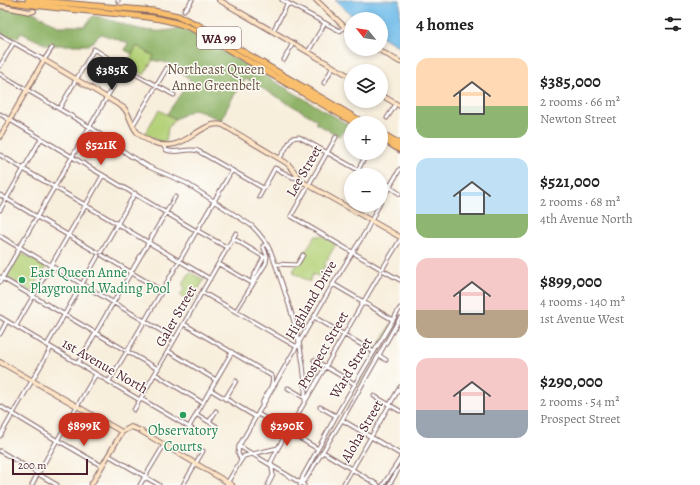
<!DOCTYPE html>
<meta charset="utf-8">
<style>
body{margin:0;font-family:Alegreya,serif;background:#f6f6f6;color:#222;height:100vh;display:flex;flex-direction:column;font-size:15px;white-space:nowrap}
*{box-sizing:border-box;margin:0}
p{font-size:13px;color:#767676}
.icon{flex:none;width:22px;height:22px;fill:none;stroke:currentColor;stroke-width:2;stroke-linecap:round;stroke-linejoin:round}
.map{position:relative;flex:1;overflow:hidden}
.panel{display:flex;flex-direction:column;background:#fff;width:300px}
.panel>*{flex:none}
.needle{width:26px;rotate:300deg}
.fabs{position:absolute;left:344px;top:12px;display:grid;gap:8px}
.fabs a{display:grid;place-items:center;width:44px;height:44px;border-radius:50%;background:#fff;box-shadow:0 2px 6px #0003;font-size:20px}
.scale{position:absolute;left:12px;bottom:10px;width:76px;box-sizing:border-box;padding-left:4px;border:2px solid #4a1f2b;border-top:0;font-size:11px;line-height:14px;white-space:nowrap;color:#4a1f2b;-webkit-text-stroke:3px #fdfcf7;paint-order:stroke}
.price{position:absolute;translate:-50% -34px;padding:0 9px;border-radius:14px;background:#c8321e;color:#fff;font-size:13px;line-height:26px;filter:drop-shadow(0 1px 2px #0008)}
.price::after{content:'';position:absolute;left:50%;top:24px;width:12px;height:9px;margin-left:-6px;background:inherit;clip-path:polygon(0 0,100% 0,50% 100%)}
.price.selected{background:#222;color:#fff}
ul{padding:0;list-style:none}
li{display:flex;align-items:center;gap:12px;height:100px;padding:0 16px}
li span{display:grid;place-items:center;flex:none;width:112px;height:80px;border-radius:12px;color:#555}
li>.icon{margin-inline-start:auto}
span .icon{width:48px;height:48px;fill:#fffc;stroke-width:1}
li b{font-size:17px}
h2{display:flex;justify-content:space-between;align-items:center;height:48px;padding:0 16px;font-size:17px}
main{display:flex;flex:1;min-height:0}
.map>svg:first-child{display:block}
</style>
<main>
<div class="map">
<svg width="400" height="485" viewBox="0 0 400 485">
<rect width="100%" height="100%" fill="#fdfcf7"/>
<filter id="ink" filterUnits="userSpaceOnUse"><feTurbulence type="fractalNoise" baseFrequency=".025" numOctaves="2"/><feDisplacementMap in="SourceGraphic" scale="8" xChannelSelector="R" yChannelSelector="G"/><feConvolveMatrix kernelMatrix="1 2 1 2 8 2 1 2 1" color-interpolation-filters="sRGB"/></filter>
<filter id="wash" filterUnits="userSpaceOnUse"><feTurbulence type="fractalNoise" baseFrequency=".012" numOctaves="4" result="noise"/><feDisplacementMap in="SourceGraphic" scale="16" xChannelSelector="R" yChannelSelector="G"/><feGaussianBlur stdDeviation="0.9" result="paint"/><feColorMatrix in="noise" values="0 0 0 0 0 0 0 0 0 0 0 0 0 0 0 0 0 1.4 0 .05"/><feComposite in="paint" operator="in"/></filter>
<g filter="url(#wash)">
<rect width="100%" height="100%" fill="#f8eedc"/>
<path fill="#b4d178" stroke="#7f7852" d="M137 46 155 56 144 75 126 65Z
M159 110 175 119 168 128 166 142H160L145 133Z
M315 236H323L336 244 329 256 328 257H329L324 265 326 266 324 269 322 268 318 276 313 274 309 282 294 273 295 272 293 271Z
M21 253 46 267 32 292 7 277Z
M190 272 204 280 189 305 185 302 186 300 180 296 185 287 182 285Z
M395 318 398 320 361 386 356 384Z"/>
<path fill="#8fb368" stroke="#6c694a" d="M0 2 26 8 58 26H85L93 16C114 19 134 31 155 31 164 32 174 29 183 28L349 125 344 131H343L339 136 315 123 317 120 246 79 233 97 221 120 194 109 175 119 167 114 190 80 169 63 152 60 154 56 137 46 132 54 125 50 128 43 101 34 89 45H47L21 33 18 38 13 37 12 39 0 34Z"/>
<path fill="#70bcea" stroke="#5d6e8a" d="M335 0H400V47L381 36V19H356Z"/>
</g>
<g filter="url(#ink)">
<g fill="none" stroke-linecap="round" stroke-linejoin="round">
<g stroke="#876769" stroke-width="5">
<path id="street" d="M282 0 338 30 340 31 344 27
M118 1V0
M184 10 188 6 192 0
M273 31 288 3
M0 35 44 60 52 48
M308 52 325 23
M284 60 293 43
M0 66 14 42
M0 74 90 127 129 155 149 167 186 183 252 226C260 234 266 241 271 252 288 300 307 351 305 402
M324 83 333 67
M59 109 94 49 124 68 174 95
M0 114 195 230
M387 118 396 104
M133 125 167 68
M336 137 291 216 381 269
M163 145 166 150C177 155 187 147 198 151L263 188
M0 155 22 168
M280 158 292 138 299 137 367 175
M24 168 41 139
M25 170 116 223
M358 170 367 153
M381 183 387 187
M387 187a2 2 0 1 1 4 0a2 2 0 1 1-4 0Z
M390 186 400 169
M391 188 400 194
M0 195 98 253
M259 197 275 168 292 177 299 178
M381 201 388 189
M0 210 23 170
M118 223 119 225H116V223H118L135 193
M119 225 210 279
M198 229 232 170
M198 231 228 248
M0 236 18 247
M233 239 236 240 264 257 253 278 252 283
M20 246 124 68
M21 248 175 339
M101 252 116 226
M102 255 162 291
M219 264 252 283
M275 264 297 265 303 255
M383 268 400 240
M384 271 400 280
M0 277 125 350
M0 282 19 249
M333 284 362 301
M202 292 297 347
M364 301H362V304H365L364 301 381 272
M365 303 393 320
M236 311 266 263 267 256 263 246 267 244
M0 317 138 399 143 400 199 433
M314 317 374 352
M184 324 272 376C275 385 265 395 262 404
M16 326 103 175
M0 334 7 321
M47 345 98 256
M128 350 196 232
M168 351 216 380
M128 352 158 369
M380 356 386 360
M314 360 355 384
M78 363 175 197
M155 374 203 403
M109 381 126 353
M288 388 305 398
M211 390 256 417
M374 396 400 411
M225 399 236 381
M0 406 56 440
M320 407 336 416
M134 410 236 233
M196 414 216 426
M258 414 318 449
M342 420 400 454
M209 422 216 411
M189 427 232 352
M0 436 51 348
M58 439 96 374
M59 441 102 466
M239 446 304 485
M0 451 37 473
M323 452 378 485
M108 455 144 476
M241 460 238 453 239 446 333 284 366 231 379 205
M39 472 56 442
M40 475 57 485
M146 475 164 445
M146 475 147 478 145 479 144 476Z
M147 478 159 485
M301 483 306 479 342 420 400 318
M32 485 37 475
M140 485 144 478
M183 485 203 451
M226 485 241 460 244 456 278 448 362 304
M268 485 273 475 271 462 278 448
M300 485 303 476 336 416 400 308
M343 485 400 387
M383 485 400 459
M389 485 400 467"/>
</g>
<g stroke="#876769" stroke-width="6">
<path id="secondary" d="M219 0 351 77
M316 0 351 33
M0 6 30 12 34 11
M377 49 400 62
M381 95 400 106
M0 137 44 60 124 108C130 115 131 125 137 132 141 136 147 140 152 142 185 156 199 119 223 125L285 162C293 167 296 176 303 182L400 237
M0 362 122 432
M91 485 122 432 131 427 139 430 232 485"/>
</g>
<g stroke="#876769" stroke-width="7">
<path id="highway" d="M0 0C33 6 66 9 100 12 133 16 165 16 195 30L355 123
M28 0 154 11 178 16 198 25 364 123
M381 133 400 144
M381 138 400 150"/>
</g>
<use href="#street" stroke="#fff" stroke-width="3"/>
<use href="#secondary" stroke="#fde5c5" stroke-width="4"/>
<use href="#highway" stroke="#f9bf6d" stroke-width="5"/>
</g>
</g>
<g fill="#2e9e5b" stroke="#fdfcf7" stroke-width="1.5">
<circle cx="22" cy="280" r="4"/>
<circle cx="183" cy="415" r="4"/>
</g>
<g text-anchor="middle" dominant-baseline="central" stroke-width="3" stroke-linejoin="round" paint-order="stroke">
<rect fill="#fdfcf7" stroke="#806168" stroke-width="1" x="197" y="27" width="44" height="22" rx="3"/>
<g font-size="13" font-weight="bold" fill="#4a1f2b">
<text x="219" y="38">WA 99</text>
</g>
<g font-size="14" fill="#6a5442" stroke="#fdfcf7">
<text x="216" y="69">Northeast Queen<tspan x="216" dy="16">Anne Greenbelt</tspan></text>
</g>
<g font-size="14" fill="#4a1f2b" stroke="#fdfcf7">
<text transform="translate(304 171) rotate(-60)">Lee Street</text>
<text transform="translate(311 300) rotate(-60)">Highland Drive</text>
<text transform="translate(176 316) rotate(-60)">Galer Street</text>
<text transform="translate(323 350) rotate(-60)">Prospect Street</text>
<text transform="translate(105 366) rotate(30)">1st Avenue North</text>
<text transform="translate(351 368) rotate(-59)">Ward Street</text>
<text transform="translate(362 431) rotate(-60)">Aloha Street</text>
</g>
<g font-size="14" fill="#27864d" stroke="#fdfcf7" text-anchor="start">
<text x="30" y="272">East Queen Anne<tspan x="30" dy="16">Playground Wading Pool</tspan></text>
<text x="183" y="430" text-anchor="middle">Observatory<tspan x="183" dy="16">Courts</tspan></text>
</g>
</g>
</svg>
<div class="fabs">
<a><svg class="needle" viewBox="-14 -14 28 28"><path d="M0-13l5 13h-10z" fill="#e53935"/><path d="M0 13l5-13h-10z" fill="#767676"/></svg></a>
<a><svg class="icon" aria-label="layers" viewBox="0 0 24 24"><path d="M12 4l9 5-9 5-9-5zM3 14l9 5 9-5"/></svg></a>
<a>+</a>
<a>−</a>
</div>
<div class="scale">200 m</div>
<b class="price selected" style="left:112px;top:91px">$385K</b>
<b class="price" style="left:101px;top:166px">$521K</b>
<b class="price" style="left:84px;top:447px">$899K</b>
<b class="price" style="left:287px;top:447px">$290K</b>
</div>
<section class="panel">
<h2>4 homes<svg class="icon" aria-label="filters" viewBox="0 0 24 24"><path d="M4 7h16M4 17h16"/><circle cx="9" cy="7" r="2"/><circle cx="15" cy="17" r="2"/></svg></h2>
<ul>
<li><span style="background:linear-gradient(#ffd9b3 60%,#8fb573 0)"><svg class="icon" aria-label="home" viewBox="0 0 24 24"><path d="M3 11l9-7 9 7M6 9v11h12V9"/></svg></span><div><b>$385,000</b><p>2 rooms · 66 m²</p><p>Newton Street</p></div></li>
<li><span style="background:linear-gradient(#bfe0f5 70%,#8fb573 0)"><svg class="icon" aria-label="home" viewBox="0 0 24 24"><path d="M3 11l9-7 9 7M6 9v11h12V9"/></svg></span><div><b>$521,000</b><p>2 rooms · 68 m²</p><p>4th Avenue North</p></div></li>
<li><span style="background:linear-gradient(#f6c9c9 65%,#b9a48a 0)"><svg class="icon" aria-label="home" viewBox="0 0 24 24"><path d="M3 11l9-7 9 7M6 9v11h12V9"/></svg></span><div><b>$899,000</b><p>4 rooms · 140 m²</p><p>1st Avenue West</p></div></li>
<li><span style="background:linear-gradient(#f6c9c9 65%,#9aa5b1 0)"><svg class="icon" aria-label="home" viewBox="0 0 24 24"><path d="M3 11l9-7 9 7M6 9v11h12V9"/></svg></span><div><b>$290,000</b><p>2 rooms · 54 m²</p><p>Prospect Street</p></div></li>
</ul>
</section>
</main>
